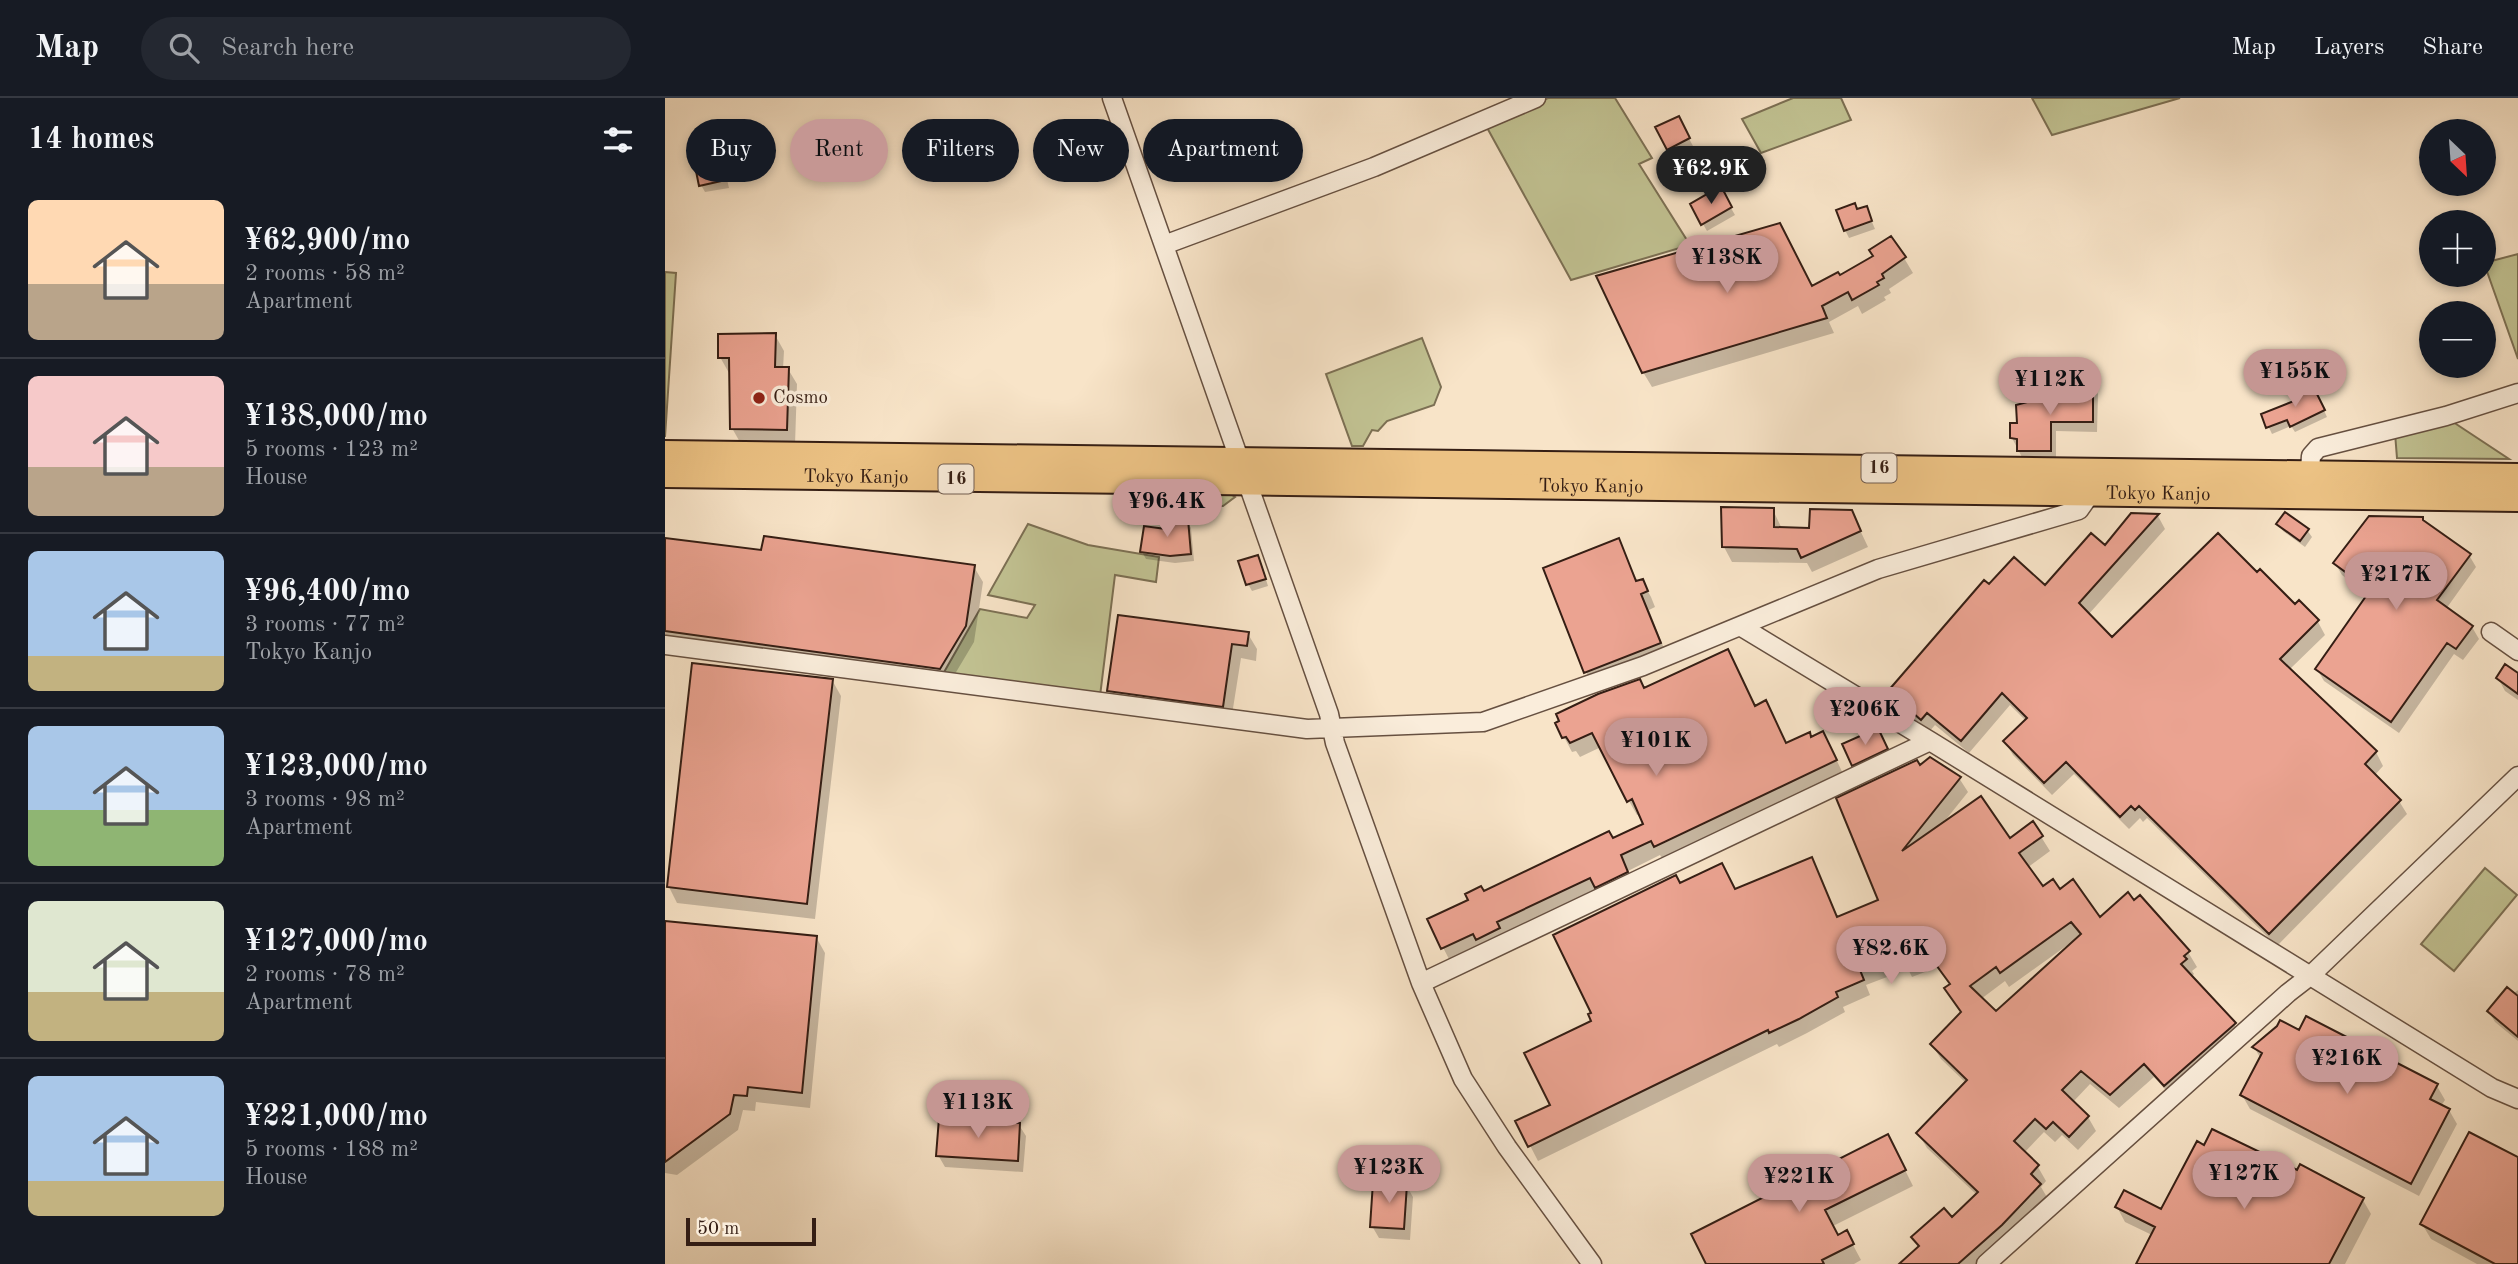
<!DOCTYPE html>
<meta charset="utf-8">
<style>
body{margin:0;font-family:"Old Standard TT",serif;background:#242831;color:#f1f3f6;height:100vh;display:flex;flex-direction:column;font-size:26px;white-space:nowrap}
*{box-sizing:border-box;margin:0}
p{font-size:23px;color:#9ea1a6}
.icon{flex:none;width:38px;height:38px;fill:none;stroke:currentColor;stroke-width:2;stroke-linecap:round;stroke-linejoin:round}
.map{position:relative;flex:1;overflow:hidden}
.side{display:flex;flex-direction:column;background:#171b24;width:665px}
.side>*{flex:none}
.top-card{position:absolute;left:21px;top:21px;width:665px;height:63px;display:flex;gap:14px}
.needle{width:46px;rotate:155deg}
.tools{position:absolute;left:1754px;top:21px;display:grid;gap:14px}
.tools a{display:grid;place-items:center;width:77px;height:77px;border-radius:50%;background:#171b24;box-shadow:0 4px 10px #0003;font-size:35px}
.scale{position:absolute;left:21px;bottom:18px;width:130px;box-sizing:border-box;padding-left:7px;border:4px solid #351e14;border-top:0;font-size:19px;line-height:24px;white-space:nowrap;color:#351e14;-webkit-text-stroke:5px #faeddb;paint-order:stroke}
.price{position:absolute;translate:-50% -60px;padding:0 16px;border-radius:24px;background:#c59692;color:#111;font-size:23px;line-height:46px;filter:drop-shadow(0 2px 4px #0008)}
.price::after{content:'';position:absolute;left:50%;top:42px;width:21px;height:16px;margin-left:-10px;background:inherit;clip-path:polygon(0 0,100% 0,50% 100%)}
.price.selected{background:#222;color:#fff}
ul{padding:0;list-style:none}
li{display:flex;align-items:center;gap:21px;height:175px;padding:0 28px}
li+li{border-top:2px solid #363941}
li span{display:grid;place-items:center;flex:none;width:196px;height:140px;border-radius:10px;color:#555}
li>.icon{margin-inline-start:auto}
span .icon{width:84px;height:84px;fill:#fffc;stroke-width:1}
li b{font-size:30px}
h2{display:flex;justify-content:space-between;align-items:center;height:84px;padding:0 28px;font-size:30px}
.chip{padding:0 24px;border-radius:32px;background:#171b24;box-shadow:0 4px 10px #0003;font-size:24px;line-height:63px}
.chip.selected{background:#c59692;color:#111}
header{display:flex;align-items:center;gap:42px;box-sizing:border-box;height:98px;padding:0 35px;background:#171b24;border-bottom:2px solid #363941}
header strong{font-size:33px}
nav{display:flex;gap:38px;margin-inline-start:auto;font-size:24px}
.search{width:490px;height:63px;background:#242831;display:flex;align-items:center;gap:18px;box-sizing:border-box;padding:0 24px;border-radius:38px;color:#9ea1a6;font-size:26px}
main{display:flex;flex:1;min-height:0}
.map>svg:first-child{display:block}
</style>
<header>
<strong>Map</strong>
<div class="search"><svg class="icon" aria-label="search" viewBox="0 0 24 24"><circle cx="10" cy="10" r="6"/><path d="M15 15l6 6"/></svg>Search here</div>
<nav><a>Map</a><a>Layers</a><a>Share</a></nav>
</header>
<main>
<section class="side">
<h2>14 homes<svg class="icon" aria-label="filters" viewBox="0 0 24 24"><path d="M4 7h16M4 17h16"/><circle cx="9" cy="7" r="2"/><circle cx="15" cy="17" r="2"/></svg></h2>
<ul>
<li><span style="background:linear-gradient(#ffd9b3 60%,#b9a48a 0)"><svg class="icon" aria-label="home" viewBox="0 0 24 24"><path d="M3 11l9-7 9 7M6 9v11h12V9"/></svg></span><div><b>¥62,900/mo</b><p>2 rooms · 58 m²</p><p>Apartment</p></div></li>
<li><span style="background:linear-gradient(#f6c9c9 65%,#b9a48a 0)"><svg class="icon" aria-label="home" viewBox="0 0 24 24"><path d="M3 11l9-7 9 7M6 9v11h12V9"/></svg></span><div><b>¥138,000/mo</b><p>5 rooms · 123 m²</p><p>House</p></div></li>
<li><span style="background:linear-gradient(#a9c7e8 75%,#c2b280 0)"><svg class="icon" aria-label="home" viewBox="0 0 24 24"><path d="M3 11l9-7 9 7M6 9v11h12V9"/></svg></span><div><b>¥96,400/mo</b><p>3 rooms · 77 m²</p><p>Tokyo Kanjo</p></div></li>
<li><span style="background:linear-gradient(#a9c7e8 60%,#8fb573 0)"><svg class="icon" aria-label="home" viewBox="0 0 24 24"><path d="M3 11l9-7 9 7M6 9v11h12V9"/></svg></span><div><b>¥123,000/mo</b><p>3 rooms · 98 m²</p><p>Apartment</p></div></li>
<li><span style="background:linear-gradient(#dfe7d0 65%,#c2b280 0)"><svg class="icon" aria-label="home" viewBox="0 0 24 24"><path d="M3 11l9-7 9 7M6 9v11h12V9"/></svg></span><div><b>¥127,000/mo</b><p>2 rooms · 78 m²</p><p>Apartment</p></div></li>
<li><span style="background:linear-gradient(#a9c7e8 75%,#c2b280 0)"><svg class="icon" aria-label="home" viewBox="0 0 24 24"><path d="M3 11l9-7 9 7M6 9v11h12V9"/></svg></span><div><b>¥221,000/mo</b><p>5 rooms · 188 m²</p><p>House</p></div></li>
</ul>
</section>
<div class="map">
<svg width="1853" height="1166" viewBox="0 0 1853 1166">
<rect width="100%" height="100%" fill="#f8e4c8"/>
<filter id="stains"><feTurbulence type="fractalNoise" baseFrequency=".00286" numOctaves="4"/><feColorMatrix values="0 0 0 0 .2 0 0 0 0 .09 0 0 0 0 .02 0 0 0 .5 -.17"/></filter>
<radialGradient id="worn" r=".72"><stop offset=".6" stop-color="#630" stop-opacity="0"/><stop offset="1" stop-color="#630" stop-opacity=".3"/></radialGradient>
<path fill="#c2c393" stroke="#7c7054" stroke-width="2" d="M883 0H950L987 60 974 66 1025 147 906 182 820 26Z
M1128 0H1176L1186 22 1096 55 1077 21Z
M1367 0H1515L1387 37Z
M1853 156V261L1819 165Z
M0 174 11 175 0 339Z
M757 240 776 289 769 307 722 323 713 333 707 332 698 348H687L661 276Z
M1782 320 1844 361 1732 360 1730 335Z
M526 394 564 395 570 399 558 408 526 407Z
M363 426 423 447 494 459 491 484 450 477 435 598 278 576 315 511 362 520 370 507 323 497Z
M1820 770 1852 797 1789 873 1756 846Z"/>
<path fill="#0003" fill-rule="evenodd" d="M1013 20 1028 48 1007 59 992 30Z
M54 57 58 64 64 90 40 94 36 87Z
M1080 62 1091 85 1074 93 1070 85Z
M1055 91 1070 117 1042 133 1027 107Z
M1201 110 1210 131 1184 140 1180 132 1193 113Z
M1210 159 1239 160 1248 175 1224 191 1226 195 1219 199 1221 202 1197 216 1193 208 1164 224 1169 235 987 289 978 274 1147 190 1174 179Z
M110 237 119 253 118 271H123L132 286 130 347 76 346 67 330 66 275H64L55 259Z
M1428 287 1433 296 1432 334 1391 333V363H1359L1347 340 1354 327Z
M1651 296 1662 319 1630 334 1626 328 1607 336 1598 317Z
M1108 412 1117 431 1146 432 1186 413 1203 449 1147 474 1142 465 1067 464 1059 449Z
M1467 417 1493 418 1500 431 1423 517 1447 541 1592 477 1630 509 1634 505 1653 524 1660 537 1624 572 1711 654 1718 668 1709 678 1734 703 1742 716 1612 848 1482 720 1478 724 1475 720 1464 731 1409 676 1387 697 1348 657 1340 644 1361 623 1345 607 1304 655 1270 627 1264 634 1233 607 1225 594 1324 488 1380 489 1440 449Z
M522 423 526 430 529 463 510 465 481 461 477 454 503 433Z
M1613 426 1642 432 1647 439 1640 449 1618 433Z
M0 441 97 454 309 469 318 484 309 544 284 586 0 546Z
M953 442 973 484 977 483 986 499 990 509 984 512 1003 561 930 589 921 574Z
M1804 457 1811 469 1781 511 1807 529 1814 541 1798 562 1789 556 1734 635 1659 583 1652 571 1709 490 1707 489 1701 495 1677 477 1670 465Z
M596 466 603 488 587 493 583 486Z
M583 536 592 551 591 563 576 560 566 623 453 608 444 593Z
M1071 568 1091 609 1122 647 1146 641 1166 650 1179 678 999 763 995 757 963 773 970 789 786 865 764 822 818 795 980 727 975 716 972 717 964 703 936 649 915 659 911 653 907 654 899 639 979 592Z
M1853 577V602L1840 593 1833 580Z
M167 582 176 598 150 821 12 805 4 789Z
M1216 639 1225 658 1192 674 1188 667Z
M1255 669 1294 680 1303 694 1279 724 1345 742 1368 726 1385 753 1362 770 1378 791 1395 793 1434 822 1523 854 1532 869 1527 873 1529 876 1526 879 1569 926 1578 940 1509 1001 1489 979 1454 1010 1425 986 1408 1004 1423 1019 1431 1033 1413 1052 1397 1037 1390 1044 1379 1034 1359 1055 1373 1069 1381 1083 1376 1089 1383 1101 1317 1166H1237L1254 1150 1248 1140 1286 1121 1312 1097 1262 1050 1253 1035 1301 985 1276 961 1267 947 1297 916 1281 891 1286 888 1273 869 1247 879 1243 871 1201 887 1205 897 1178 909 1180 914 1142 935 1114 949 1112 946 873 1063 853 1024 887 1008 928 924 1015 787 1070 793 1147 761 1173 820 1215 803ZM1404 846 1405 848 1331 915 1316 901 1340 883 1344 889Z
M0 824 151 839 160 855 145 1010 91 1004 90 1013 78 1012 73 1032 12 1077 0 1075Z
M1853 892V943L1830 924 1824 914Z
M1634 934 1772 988 1780 1002 1776 1008 1784 1012 1792 1026 1754 1098 1585 1011 1577 997 1596 961 1589 949Z
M354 1027 361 1038 358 1074 280 1069 273 1057Z
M1231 1054 1248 1088 1168 1128 1173 1139 1181 1134 1196 1162 1189 1166H1043Z
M1853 1061V1166H1812L1766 1141 1757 1126Z
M1632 1074 1698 1102 1706 1116 1680 1166H1472L1487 1137 1460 1124 1452 1109 1497 1114Z
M741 1087 748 1099 745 1142 714 1140 707 1128Z"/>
<path fill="#eba391" stroke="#351e14" stroke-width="2" fill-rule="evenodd" d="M1014 18 1025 40 1002 52 990 29Z
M1077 52 1088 77 1069 86 1057 61Z
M55 55 61 82 34 88 29 63Z
M1056 88 1067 109 1036 127 1025 106Z
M1190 105 1192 111 1202 108 1207 123 1179 133 1171 112Z
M1115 125 1147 188 1173 174 1175 177 1208 158 1204 152 1226 138 1241 159 1217 176 1219 180 1212 184 1214 187 1187 202 1183 194 1157 208 1162 220 977 275 931 178Z
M111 235 110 269H124L122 332 65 331 64 260H53V236Z
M1428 285V324H1386V353H1352V341L1345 340V325H1352L1351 307 1392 296V293H1409V289Z
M1648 288 1660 312 1625 329 1622 322 1601 330 1596 316 1629 303 1627 298Z
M1056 409 1109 410V429L1144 430 1145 411 1187 412 1196 433 1136 460 1132 451 1057 449Z
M1620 414 1644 431 1635 443 1611 426Z
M1466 415 1494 416 1414 505 1447 539 1553 435 1592 474 1595 471 1630 506 1634 502 1654 522 1615 561 1712 653 1700 666 1736 702 1604 836 1474 708 1470 712 1466 708 1455 719 1401 664 1379 685 1338 643 1362 620 1337 595 1296 643 1262 615 1256 622 1223 593 1319 482 1324 486 1349 459 1380 487 1426 435 1440 447Z
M1704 418 1758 419V422L1806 456 1772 502 1808 528 1791 551 1782 545 1726 624 1650 571 1720 471 1713 465 1694 484 1668 465Z
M523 421 526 456 505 458 475 454 479 428 501 431 500 423Z
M99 438 310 467 301 528 275 571 0 533V440L96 452Z
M954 440 971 483 978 481 983 493 976 496 996 545 919 575 878 470Z
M593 457 601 481 581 487 573 463Z
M453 517 584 534 582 548 567 546 558 609 442 593Z
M1063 551 1090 608 1101 602 1121 645 1145 634 1146 639 1158 633 1172 662 989 749 986 743 956 757 963 774 930 790 925 780 832 824 835 830 811 842 808 836 776 851 762 821 803 802 800 796 816 788 819 793 944 733 948 740 978 726 967 701 962 704 927 635 905 645 901 639 897 640 890 625 894 623 891 616 933 596 975 581 979 590Z
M27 565 168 581 142 806 2 789Z
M1840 566 1853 575V596L1831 580Z
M1213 630 1223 651 1187 668 1177 646Z
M1265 659 1296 679 1237 753 1316 698 1345 740 1368 723 1378 738 1354 755 1378 788 1388 781 1395 791 1408 781 1435 819 1463 794 1469 802 1475 797 1525 853 1519 858 1522 861 1516 866 1571 925 1499 988 1479 966 1445 997 1416 973 1397 992 1424 1018 1404 1039 1388 1024 1381 1031 1370 1021 1349 1043 1374 1067 1366 1076 1376 1086 1337 1127 1293 1166H1234L1254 1148 1246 1139 1279 1110 1287 1119 1313 1094 1251 1035 1302 982 1265 946 1296 914 1279 890 1285 886 1263 856 1238 866 1234 857 1195 872 1199 882 1171 894 1173 899 1134 921 1104 935 1103 932 863 1049 850 1023 885 1007 859 955 926 923 923 916 926 915 888 837 1011 777 1015 785 1057 765 1070 791 1147 759 1172 819 1213 802 1171 700 1252 662 1255 667ZM1406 824 1416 836 1331 913 1305 888 1331 869 1335 875Z
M0 823 152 838 137 995 83 989 82 998 69 997 65 1016 0 1064Z
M1842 889 1853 898V939L1822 913Z
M1641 918 1773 986 1765 1001 1785 1011 1746 1086 1575 997 1597 955 1587 949 1612 928 1615 922 1634 932Z
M274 1020 355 1025 353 1063 271 1058Z
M1547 1031 1632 1072 1635 1066 1699 1100 1664 1166H1471L1490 1129 1450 1109 1459 1092 1496 1111 1532 1043 1539 1047Z
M1804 1034 1853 1059V1166H1830L1755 1126Z
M1223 1036 1241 1072 1160 1112 1173 1137 1182 1132 1189 1146 1157 1162 1159 1166H1041L1026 1136Z
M708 1084 742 1086 739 1131 705 1129Z"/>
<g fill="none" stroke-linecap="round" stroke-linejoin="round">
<g stroke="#665041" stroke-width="21">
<path id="minor" d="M447 0 664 616 670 645 756 885 798 981 842 1049 927 1166
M499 147 709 69 871 0
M1644 385 1646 358 1653 350 1781 318 1853 295
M1075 528 1265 643 1827 990 1853 1001
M1826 534 1853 553
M0 547 642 631 818 624 978 568 1213 471 1414 412 1426 395
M756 885 1265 643
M1321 1166 1623 895 1645 878 1853 678"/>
</g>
<g stroke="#351e14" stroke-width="28">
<g id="highway">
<path d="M0 355 1853 378"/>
<path id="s1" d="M0 377 1853 401"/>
</g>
</g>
<use href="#minor" stroke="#faeddb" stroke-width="18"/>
<use href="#highway" stroke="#ecc284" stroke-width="24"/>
</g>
<circle fill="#8f2418" stroke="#faeddb" stroke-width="2.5" cx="94" cy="300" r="7"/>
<g text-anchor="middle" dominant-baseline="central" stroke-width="7" stroke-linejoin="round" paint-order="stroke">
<g fill="#faeddb" stroke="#705c50" stroke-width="2">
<rect x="1196.5" y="355.5" width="35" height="29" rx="5"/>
<rect x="273.5" y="366.5" width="35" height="29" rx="5"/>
</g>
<g font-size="18" font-weight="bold" fill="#351e14">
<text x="1214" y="370">16</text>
<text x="291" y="381">16</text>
</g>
<g font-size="19" fill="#351e14" stroke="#faeddb" text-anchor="start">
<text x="108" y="300">Cosmo</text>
</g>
<g font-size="19" fill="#351e14" stroke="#faeddb">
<text stroke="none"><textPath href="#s1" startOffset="191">Tokyo Kanjo</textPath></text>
<text stroke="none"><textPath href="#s1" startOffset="926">Tokyo Kanjo</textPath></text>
<text stroke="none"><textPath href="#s1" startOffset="1493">Tokyo Kanjo</textPath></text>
</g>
</g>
<rect width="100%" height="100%" filter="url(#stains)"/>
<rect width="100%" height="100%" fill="url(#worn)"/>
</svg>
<div class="tools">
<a><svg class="needle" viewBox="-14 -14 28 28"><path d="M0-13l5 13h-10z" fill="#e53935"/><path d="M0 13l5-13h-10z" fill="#9ea1a6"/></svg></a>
<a>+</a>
<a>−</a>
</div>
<div class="scale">50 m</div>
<b class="price selected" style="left:1046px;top:108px">¥62.9K</b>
<b class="price" style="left:1062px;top:197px">¥138K</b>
<b class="price" style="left:1630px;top:311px">¥155K</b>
<b class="price" style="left:1385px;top:319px">¥112K</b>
<b class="price" style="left:502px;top:441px">¥96.4K</b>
<b class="price" style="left:1731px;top:514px">¥217K</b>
<b class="price" style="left:1200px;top:649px">¥206K</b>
<b class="price" style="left:991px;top:680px">¥101K</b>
<b class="price" style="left:1226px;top:888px">¥82.6K</b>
<b class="price" style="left:1682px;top:998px">¥216K</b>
<b class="price" style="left:313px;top:1042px">¥113K</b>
<b class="price" style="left:724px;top:1107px">¥123K</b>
<b class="price" style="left:1579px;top:1113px">¥127K</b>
<b class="price" style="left:1134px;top:1116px">¥221K</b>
<div class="top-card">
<a class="chip">Buy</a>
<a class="chip selected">Rent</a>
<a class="chip">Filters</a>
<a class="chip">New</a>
<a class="chip">Apartment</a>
</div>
</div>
</main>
